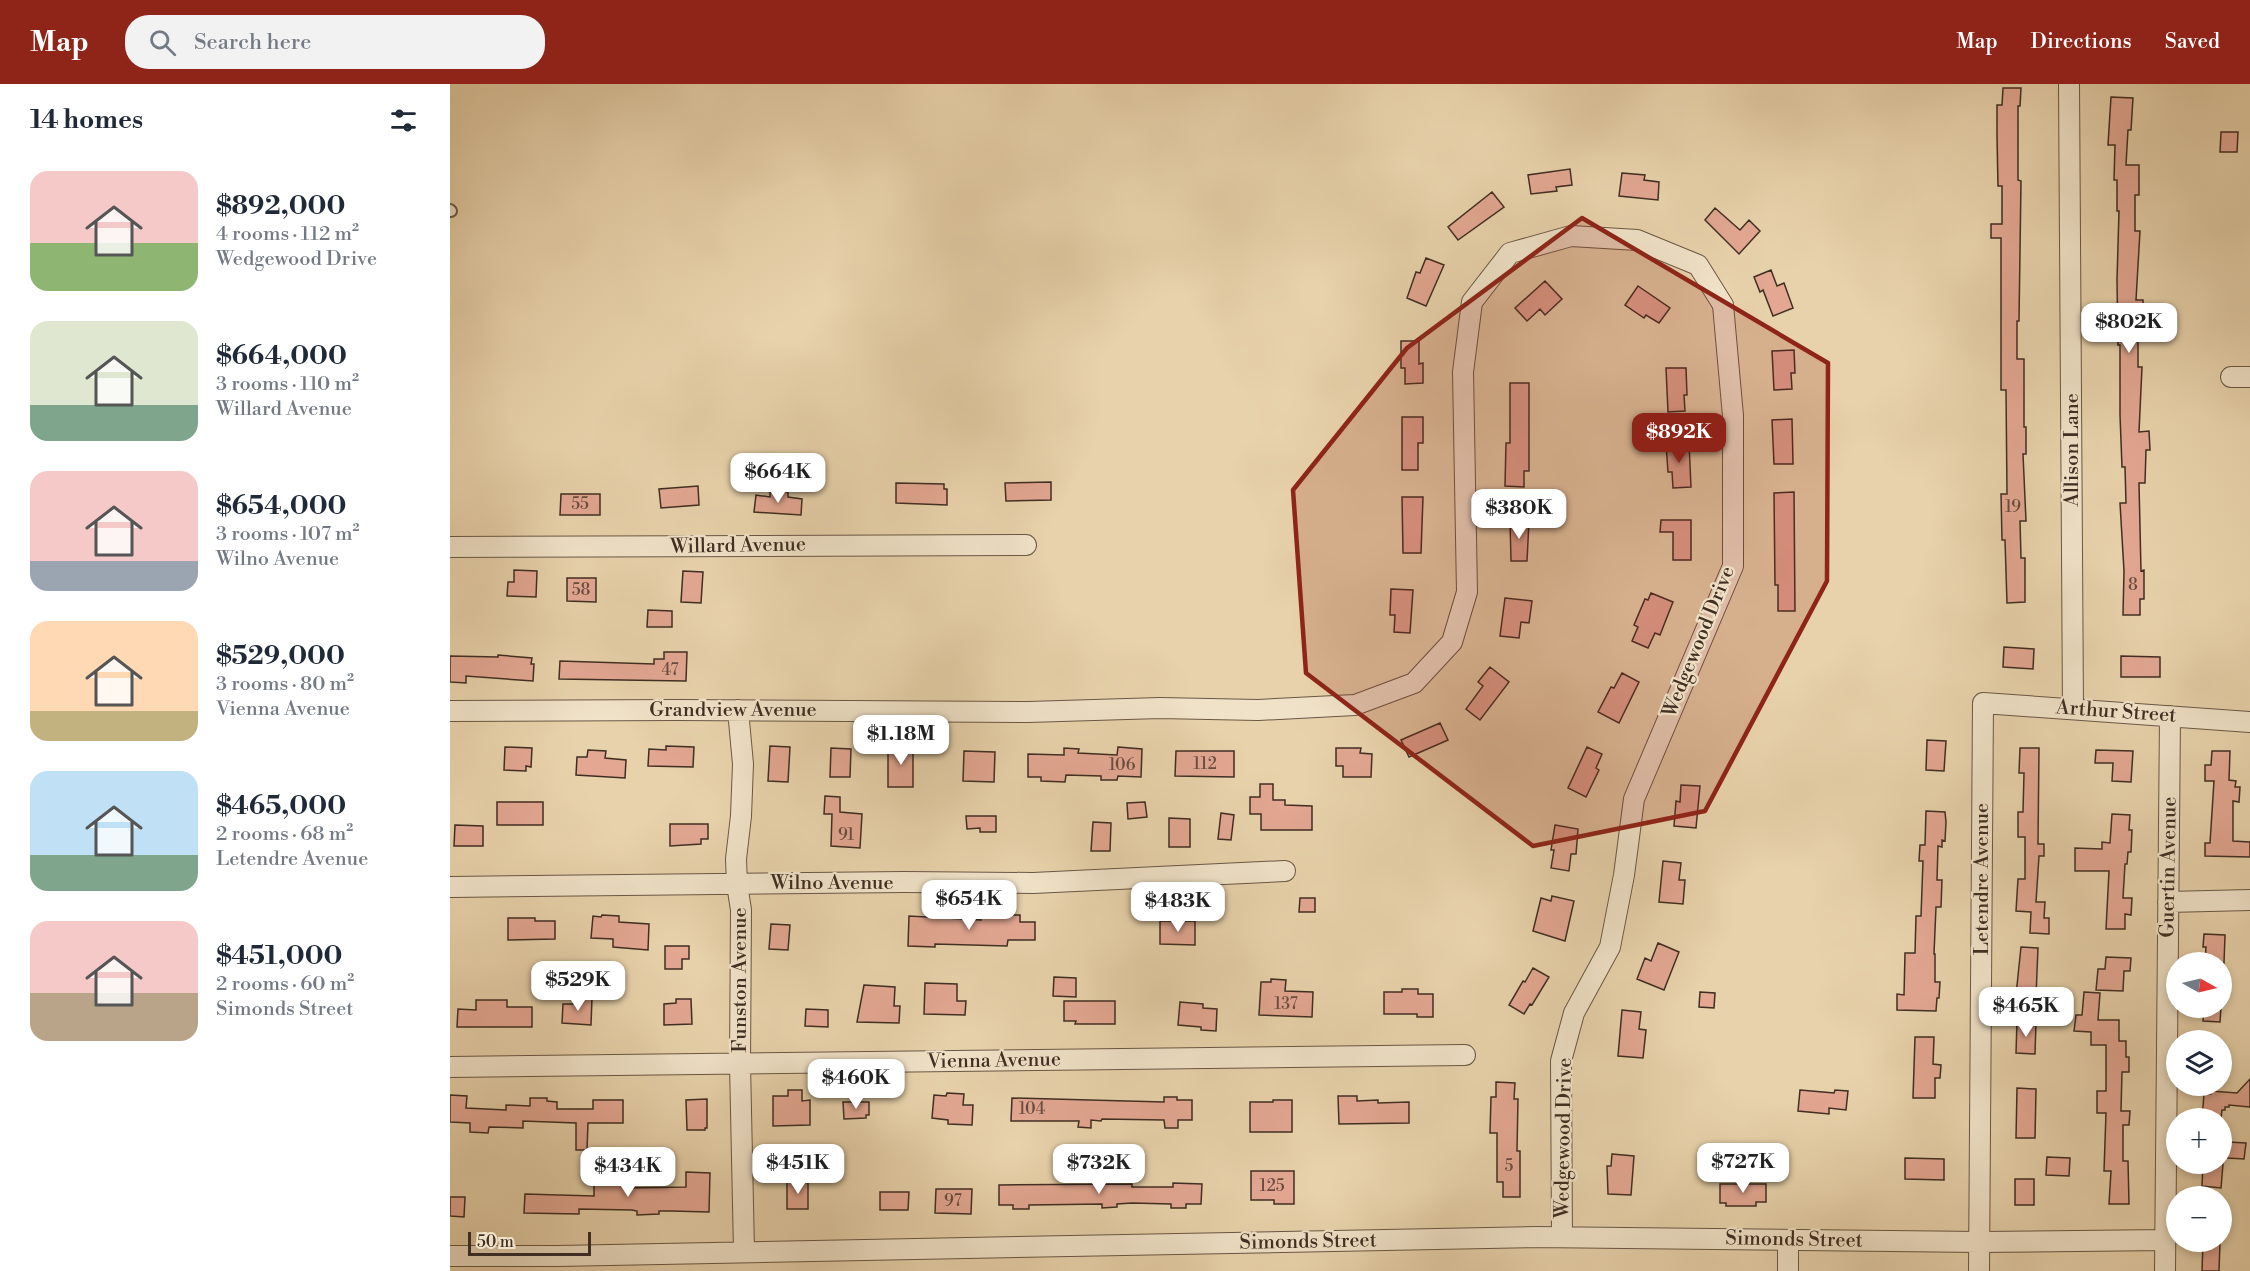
<!DOCTYPE html>
<meta charset="utf-8">
<style>
body{margin:0;font-family:"Libre Bodoni",serif;background:#f2f2f3;color:#1f2937;height:100vh;display:flex;flex-direction:column;font-size:22px;white-space:nowrap}
*{box-sizing:border-box;margin:0}
p{font-size:20px;color:#747a83}
.icon{flex:none;width:33px;height:33px;fill:none;stroke:currentColor;stroke-width:2;stroke-linecap:round;stroke-linejoin:round}
.map{position:relative;flex:1;overflow:hidden}
.sheet{display:flex;flex-direction:column;background:#fff;width:450px}
.sheet>*{flex:none}
.needle{width:39px;rotate:98deg}
.tools{position:absolute;left:1716px;top:868px;display:grid;gap:12px}
.tools a{display:grid;place-items:center;width:66px;height:66px;border-radius:50%;background:#fff;box-shadow:0 3px 9px #0003;font-size:30px}
.scale{position:absolute;left:18px;bottom:15px;width:123px;box-sizing:border-box;padding-left:6px;border:3px solid #402e23;border-top:0;font-size:16px;line-height:21px;white-space:nowrap;color:#402e23;-webkit-text-stroke:4px #f0e2c8;paint-order:stroke}
.price{position:absolute;translate:-50% -51px;padding:0 14px;border-radius:12px;background:#fff;color:#222;font-size:20px;line-height:39px;filter:drop-shadow(0 2px 3px #0008)}
.price::after{content:'';position:absolute;left:50%;top:36px;width:18px;height:14px;margin-left:-9px;background:inherit;clip-path:polygon(0 0,100% 0,50% 100%)}
.price.on{background:#8f2418;color:#fff}
ul{padding:0;list-style:none}
li{display:flex;align-items:center;gap:18px;height:150px;padding:0 30px}
li span{display:grid;place-items:center;flex:none;width:168px;height:120px;border-radius:18px;color:#555}
li>.icon{margin-inline-start:auto}
span .icon{width:72px;height:72px;fill:#fffc;stroke-width:1}
li b{font-size:26px}
h2{display:flex;justify-content:space-between;align-items:center;height:72px;padding:0 30px;font-size:26px}
header{display:flex;align-items:center;gap:36px;box-sizing:border-box;height:84px;padding:0 30px;background:#8f2418;color:#fff}
header strong{font-size:28px}
nav{display:flex;gap:33px;margin-inline-start:auto;font-size:21px}
.search{width:420px;height:54px;background:#f2f2f3;display:flex;align-items:center;gap:15px;box-sizing:border-box;padding:0 21px;border-radius:24px;color:#747a83;font-size:22px}
main{display:flex;flex:1;min-height:0}
.map>svg:first-child{display:block}
</style>
<header>
<strong>Map</strong>
<div class="search"><svg class="icon" aria-label="search" viewBox="0 0 24 24"><circle cx="10" cy="10" r="6"/><path d="M15 15l6 6"/></svg>Search here</div>
<nav><a>Map</a><a>Directions</a><a>Saved</a></nav>
</header>
<main>
<section class="sheet">
<h2>14 homes<svg class="icon" aria-label="filters" viewBox="0 0 24 24"><path d="M4 7h16M4 17h16"/><circle cx="9" cy="7" r="2"/><circle cx="15" cy="17" r="2"/></svg></h2>
<ul>
<li><span style="background:linear-gradient(#f6c9c9 60%,#8fb573 0)"><svg class="icon" aria-label="home" viewBox="0 0 24 24"><path d="M3 11l9-7 9 7M6 9v11h12V9"/></svg></span><div><b>$892,000</b><p>4 rooms · 112 m²</p><p>Wedgewood Drive</p></div></li>
<li><span style="background:linear-gradient(#dfe7d0 70%,#7fa58c 0)"><svg class="icon" aria-label="home" viewBox="0 0 24 24"><path d="M3 11l9-7 9 7M6 9v11h12V9"/></svg></span><div><b>$664,000</b><p>3 rooms · 110 m²</p><p>Willard Avenue</p></div></li>
<li><span style="background:linear-gradient(#f6c9c9 75%,#9aa5b1 0)"><svg class="icon" aria-label="home" viewBox="0 0 24 24"><path d="M3 11l9-7 9 7M6 9v11h12V9"/></svg></span><div><b>$654,000</b><p>3 rooms · 107 m²</p><p>Wilno Avenue</p></div></li>
<li><span style="background:linear-gradient(#ffd9b3 75%,#c2b280 0)"><svg class="icon" aria-label="home" viewBox="0 0 24 24"><path d="M3 11l9-7 9 7M6 9v11h12V9"/></svg></span><div><b>$529,000</b><p>3 rooms · 80 m²</p><p>Vienna Avenue</p></div></li>
<li><span style="background:linear-gradient(#bfe0f5 70%,#7fa58c 0)"><svg class="icon" aria-label="home" viewBox="0 0 24 24"><path d="M3 11l9-7 9 7M6 9v11h12V9"/></svg></span><div><b>$465,000</b><p>2 rooms · 68 m²</p><p>Letendre Avenue</p></div></li>
<li><span style="background:linear-gradient(#f6c9c9 60%,#b9a48a 0)"><svg class="icon" aria-label="home" viewBox="0 0 24 24"><path d="M3 11l9-7 9 7M6 9v11h12V9"/></svg></span><div><b>$451,000</b><p>2 rooms · 60 m²</p><p>Simonds Street</p></div></li>
</ul>
</section>
<div class="map">
<svg width="1800" height="1187" viewBox="0 0 1800 1187">
<rect width="100%" height="100%" fill="#e8d2ab"/>
<filter id="stains"><feTurbulence type="fractalNoise" baseFrequency=".00333" numOctaves="4"/><feColorMatrix values="0 0 0 0 .2 0 0 0 0 .09 0 0 0 0 .02 0 0 0 .5 -.17"/></filter>
<radialGradient id="worn" r=".72"><stop offset=".6" stop-color="#630" stop-opacity="0"/><stop offset="1" stop-color="#630" stop-opacity=".3"/></radialGradient>
<path fill="#e3a792" stroke="#402e23" stroke-width="1.5" d="M1553 4H1571L1570 22H1568V96L1571 97 1569 237H1567V275H1574V343H1576V370H1573L1576 437H1570L1571 474H1575V518L1557 519 1555 456H1552L1551 410H1557L1556 306H1551V154H1541V140H1552V102H1548L1547 52V21H1552Z
M1661 13 1683 14 1681 46H1678L1676 81H1689V111H1685V147H1690L1686 216H1693V243H1688V283H1692L1689 348 1699 347 1700 366H1696L1695 399H1689L1691 487 1694 486V515H1690V531H1673L1674 487 1670 419H1676L1675 383H1672L1670 331V261H1668L1667 196 1669 127H1667V96H1664L1665 61H1658Z
M1771 48H1788L1787 68H1770Z
M1120 85 1122 101 1106 103 1107 107 1081 110 1078 91Z
M1172 89 1195 91 1194 96 1209 98 1208 116 1169 112Z
M1042 108 1054 123 1008 156 998 143Z
M1265 124 1290 146 1299 136 1310 147 1289 170 1255 136Z
M976 174 994 181 976 222 957 214 966 188 970 189Z
M1321 186 1327 202 1334 199 1343 224 1323 232 1313 206 1310 208 1304 193Z
M1095 197 1112 215 1095 231 1090 225 1077 237 1065 224Z
M1188 202 1220 224 1209 239 1196 231 1194 234 1175 221Z
M951 257H969V280L973 279V299L955 300V284H951Z
M1344 266 1345 289H1341L1342 305 1324 306 1322 267Z
M1216 284H1236L1237 311H1234L1235 327 1218 328Z
M1060 299H1079V387H1074V403L1055 402 1056 359H1060Z
M952 333H973V359H968V386H952Z
M1342 335 1343 380H1324L1322 336Z
M1239 359 1241 403 1223 404 1222 388H1218L1216 360Z
M601 398V416L556 417 555 399Z
M446 399 494 400V405H497V421L446 419Z
M248 402 249 421 211 424 209 405Z
M320 406 338 408V413L352 415 351 431 304 428 306 411 320 413Z
M1344 408 1345 527H1328V501H1325L1324 409Z
M111 410H150V431H110Z
M952 413H973L971 469H953Z
M1060 436 1079 437 1077 477H1061Z
M1211 436H1241V476H1223V448H1210Z
M64 486 87 487 86 513 57 512 58 498H64Z
M233 487 253 488 251 519 231 518Z
M117 494H146V518L117 517Z
M941 505 963 506 960 549 944 548 945 531H940Z
M1201 509 1223 518 1210 551 1205 549 1198 564 1182 557 1188 543 1184 541 1195 515 1198 516Z
M1055 514 1082 517 1079 539 1071 538 1069 554 1050 552Z
M198 526 222 527V543H197Z
M1554 563 1584 565 1583 585 1553 583Z
M214 568H237L236 597 109 595 110 577 204 580V575H214Z
M48 571 82 574 81 580H84L83 597 16 592V599L0 598V572L48 573Z
M1671 572 1710 573V593H1671Z
M1040 583 1059 598 1030 636 1016 625 1033 602 1028 598Z
M1172 589 1189 598 1169 639 1148 628 1161 603 1164 604Z
M990 639 998 656 959 673 951 656Z
M1477 656 1496 657 1494 687 1476 686Z
M438 661H463V703H438Z
M216 662 244 663 243 683 198 682 199 665 216 666Z
M320 662 340 663 338 698 318 697Z
M55 663 82 664 81 683 76 682V687L54 686Z
M668 663 692 665 691 693 668 692 667 696H651V692L616 691 615 698 591 697V693H578V670L614 671V664L629 665 628 669 667 671Z
M1137 663 1152 670 1146 684 1149 686 1136 713 1118 704Z
M381 664 401 665 400 693H380Z
M886 664H911L910 669 922 670 921 693H893V682H886Z
M1570 664H1589L1588 760H1594V772H1589L1586 818H1595L1594 834H1599V850L1580 849 1581 828 1566 827 1568 795H1575V753H1568V728H1573L1574 689H1569Z
M138 666 156 667 155 674 176 676 175 694 126 691 127 673H137Z
M1646 666 1683 667 1681 698 1662 697 1663 679H1645Z
M514 667 545 668 544 698 513 697Z
M726 667H784V693L725 692Z
M1762 667H1780L1779 696 1786 697 1785 703H1790L1789 718 1783 717V757L1800 758V773L1755 772V759H1760L1764 697H1755V681H1761Z
M810 700H823V716H835V721L862 722V746H811V730H800V713H810Z
M1231 701 1250 702 1246 744 1224 742 1226 717 1230 718Z
M375 712 390 713V728L412 730 410 764 381 762 382 730H374Z
M47 718H93V741H47Z
M695 718 697 733 678 735 677 719Z
M1476 727 1495 728 1496 738 1495 757 1492 756V763L1488 762 1487 796H1492L1491 823H1486L1484 870H1485V898H1490L1489 914H1487L1486 927 1447 926V910L1454 911 1455 869H1465L1466 832H1471L1473 777H1469L1470 761H1475Z
M771 729 784 731 781 756 768 755Z
M1662 730 1680 731 1679 746H1682L1681 768H1678L1677 780H1675L1673 814H1682L1681 831 1675 830V845H1656L1659 787H1625V764L1652 765V758L1660 759Z
M516 732H546V748H530V744L517 745Z
M719 734 740 735V763H719Z
M643 738 661 739 660 767H641Z
M220 740H258V755H251V760L220 762Z
M5 741 33 742V762H4Z
M1105 741 1128 745 1126 770H1121L1119 787 1101 784 1104 766H1101Z
M1213 777 1231 779 1229 796H1235L1233 820 1209 818Z
M1102 812 1124 817 1115 857 1083 847 1091 814 1101 817Z
M850 814H865V828H849Z
M152 831 169 832V838L199 840 198 866 163 863V855L141 854 143 832 151 833Z
M531 831H570V838H585V856H558L557 862 485 860V863L458 862 459 832 531 836Z
M58 834H85V837H105V855L58 856Z
M710 837H745V861L710 860Z
M321 840 340 841 338 866 319 865Z
M1754 850 1775 851 1774 879H1755L1756 863H1753Z
M1208 859 1229 868 1214 906 1187 895 1195 874 1201 877Z
M215 862H239V875H232V885H215Z
M1571 863 1588 864 1586 912 1566 911Z
M1656 873 1681 874 1680 887H1674L1673 907 1646 906 1648 885H1655Z
M1083 884 1099 893 1082 921 1080 920 1074 930 1059 921 1073 897 1075 898Z
M604 893 626 894V913L603 912Z
M821 895 836 896 835 907 863 908 862 933 809 931 811 898H821Z
M475 899 507 900V917H516L515 931 474 930Z
M414 901 445 903 444 922H450L449 939 407 938Z
M952 905H968V910H983V933H967V930H934V908H952Z
M1250 908 1265 909 1264 924 1249 923Z
M1634 908 1650 909 1648 936H1669V957H1676V973H1679V988H1672L1671 1027H1680L1679 1041H1673V1077H1678L1679 1120H1659L1661 1087H1654L1656 1029H1647V1007H1656V961H1641V948L1624 947 1626 931H1632Z
M126 913 142 914 141 941 112 939 113 920H125Z
M226 915H241L242 940 214 941V920L226 919Z
M26 916H57V923H82V943H7L8 925 26 926Z
M614 917H665V940H625L626 937H614Z
M730 918 753 920V924L767 925 766 947 751 946V943L728 941Z
M1754 924H1771L1770 938 1753 937Z
M356 925 378 926V943L355 942Z
M1172 926 1191 928 1189 945 1196 946 1193 974 1168 972Z
M1567 937 1586 938 1585 970 1566 969Z
M1465 953H1484L1483 980 1491 981 1490 994H1485V1014H1463Z
M1800 995V1023L1779 1021V1023H1775V1026H1772L1771 1035H1752L1754 1010H1761V1007L1787 1009Z
M1046 998 1065 999 1064 1015H1068L1067 1067H1070V1113H1053V1098H1047V1049H1040L1041 1013H1046Z
M1567 1004 1586 1005 1585 1054H1566Z
M338 1006H352V1017L360 1016V1041L323 1042V1012H338Z
M1350 1006 1384 1009 1385 1006 1398 1007 1396 1026 1379 1024V1030L1348 1027Z
M497 1009 514 1010 513 1021H523L522 1041 498 1040V1036L482 1034 484 1011 496 1012Z
M0 1011 17 1012 16 1024 56 1026V1021L80 1022V1014H97V1017L107 1018V1025H143V1016H173V1039H138L137 1066H126V1039L73 1037V1044L39 1043 38 1049 20 1048V1039L0 1038Z
M888 1012H907V1017L928 1016V1019L959 1018V1039L889 1040Z
M714 1013H727V1016H742V1036H728V1044H715L714 1036 652 1035 651 1037 641 1036V1044L628 1043 629 1037H561L562 1014 714 1018Z
M257 1015V1044H255V1046H237L236 1016Z
M823 1016H842V1048H800V1018H823Z
M393 1018H419V1031H416V1034L394 1035Z
M1778 1058 1796 1059 1794 1075 1777 1074Z
M1162 1070 1184 1072 1181 1111 1158 1110 1157 1082H1161Z
M1597 1073 1620 1074 1619 1092 1596 1091Z
M1455 1074 1494 1075V1096L1455 1095Z
M1753 1080H1773L1771 1104 1752 1102Z
M801 1087H844V1120H824V1116H801Z
M236 1088 260 1089 259 1128 221 1127H209V1130L187 1131V1127L182 1126 129 1125V1130L74 1129 75 1110 144 1112V1093L156 1094V1097L175 1098V1104L236 1103Z
M1565 1095H1584V1121H1565Z
M337 1097H358V1125H337Z
M723 1099 752 1100 751 1120H736V1124H721V1120L682 1119 667 1120V1123L652 1124V1120L579 1121V1125H563V1121H549V1101L682 1100V1103H723Z
M1270 1100H1316V1118H1306V1122H1276V1119H1270Z
M486 1105H522L521 1130 485 1129Z
M430 1108H459L458 1126H430Z
M0 1113H15L14 1133 0 1132Z
M1753 1158H1770L1769 1187H1752Z"/>
<g fill="none" stroke-linecap="round" stroke-linejoin="round">
<g stroke="#6a5745" stroke-width="14">
<path id="lane" d="M0 126 1 127"/>
</g>
<g stroke="#6a5745" stroke-width="22">
<path id="street" d="M1619 0 1623 625
M1781 293H1800
M0 463 576 461
M288 626 293 680 291 732 286 775 287 800 291 826 290 980 294 1167
M0 627 227 626 578 628 710 624 808 626 905 621 964 599 1002 558 1017 508 1013 288 1022 218 1060 169 1121 152 1187 156 1248 181 1273 221 1283 332V482L1184 715 1174 791 1160 863 1124 929 1111 977 1112 1153
M0 803 454 798 583 799 835 787
M1718 818 1800 816
M0 983 1015 971
M0 1172H108L1087 1153 1530 1158 1715 1156
M1338 1187V1156
M1529 1187 1533 619 1800 638
M1715 1187 1720 632"/>
</g>
<use href="#lane" stroke="#f0e2c8" stroke-width="10"/>
<use href="#street" stroke="#f0e2c8" stroke-width="20"/>
</g>
<path fill="#8f2418" fill-opacity="0.2" stroke="#8f2418" stroke-width="4.5" stroke-linejoin="round" d="M1132 134 1378 279 1377 497 1255 727 1083 762 856 589 843 406 957 264Z"/>
<g text-anchor="middle" dominant-baseline="central" stroke-width="4.5" stroke-linejoin="round" paint-order="stroke">
<g font-size="16" fill="#694c3f">
<text x="130" y="420">55</text>
<text x="1563" y="423">19</text>
<text x="1683" y="501">8</text>
<text x="131" y="506">58</text>
<text x="220" y="586">47</text>
<text x="755" y="680">112</text>
<text x="672" y="681">106</text>
<text x="396" y="751">91</text>
<text x="836" y="920">137</text>
<text x="582" y="1025">104</text>
<text x="1059" y="1082">5</text>
<text x="822" y="1102">125</text>
<text x="503" y="1117">97</text>
</g>
<g font-size="20" fill="#402e23" stroke="#f0e2c8">
<text transform="translate(1622 366) rotate(-90)">Allison Lane</text>
<text transform="translate(288 462) rotate(-1)">Willard Avenue</text>
<text transform="translate(1249 558) rotate(-68)">Wedgewood Drive</text>
<text x="283" y="626">Grandview Avenue</text>
<text transform="translate(1666 628) rotate(4)">Arthur Street</text>
<text transform="translate(1719 783) rotate(-89)">Guertin Avenue</text>
<text transform="translate(1532 795) rotate(-90)">Letendre Avenue</text>
<text x="382" y="799">Wilno Avenue</text>
<text transform="translate(290 896) rotate(-90)">Funston Avenue</text>
<text transform="translate(544 977) rotate(-1)">Vienna Avenue</text>
<text transform="translate(1114 1054) rotate(-89)">Wedgewood Drive</text>
<text transform="translate(1344 1156) rotate(1)">Simonds Street</text>
<text transform="translate(858 1158) rotate(-1)">Simonds Street</text>
</g>
</g>
<rect width="100%" height="100%" filter="url(#stains)"/>
<rect width="100%" height="100%" fill="url(#worn)"/>
</svg>
<div class="tools">
<a><svg class="needle" viewBox="-14 -14 28 28"><path d="M0-13l5 13h-10z" fill="#e53935"/><path d="M0 13l5-13h-10z" fill="#747a83"/></svg></a>
<a><svg class="icon" aria-label="layers" viewBox="0 0 24 24"><path d="M12 4l9 5-9 5-9-5zM3 14l9 5 9-5"/></svg></a>
<a>+</a>
<a>−</a>
</div>
<div class="scale">50 m</div>
<b class="price" style="left:1679px;top:270px">$802K</b>
<b class="price on" style="left:1229px;top:380px">$892K</b>
<b class="price" style="left:328px;top:420px">$664K</b>
<b class="price" style="left:1069px;top:456px">$380K</b>
<b class="price" style="left:451px;top:682px">$1.18M</b>
<b class="price" style="left:519px;top:847px">$654K</b>
<b class="price" style="left:728px;top:849px">$483K</b>
<b class="price" style="left:128px;top:928px">$529K</b>
<b class="price" style="left:1576px;top:954px">$465K</b>
<b class="price" style="left:406px;top:1026px">$460K</b>
<b class="price" style="left:1293px;top:1110px">$727K</b>
<b class="price" style="left:348px;top:1111px">$451K</b>
<b class="price" style="left:649px;top:1111px">$732K</b>
<b class="price" style="left:178px;top:1114px">$434K</b>
</div>
</main>
